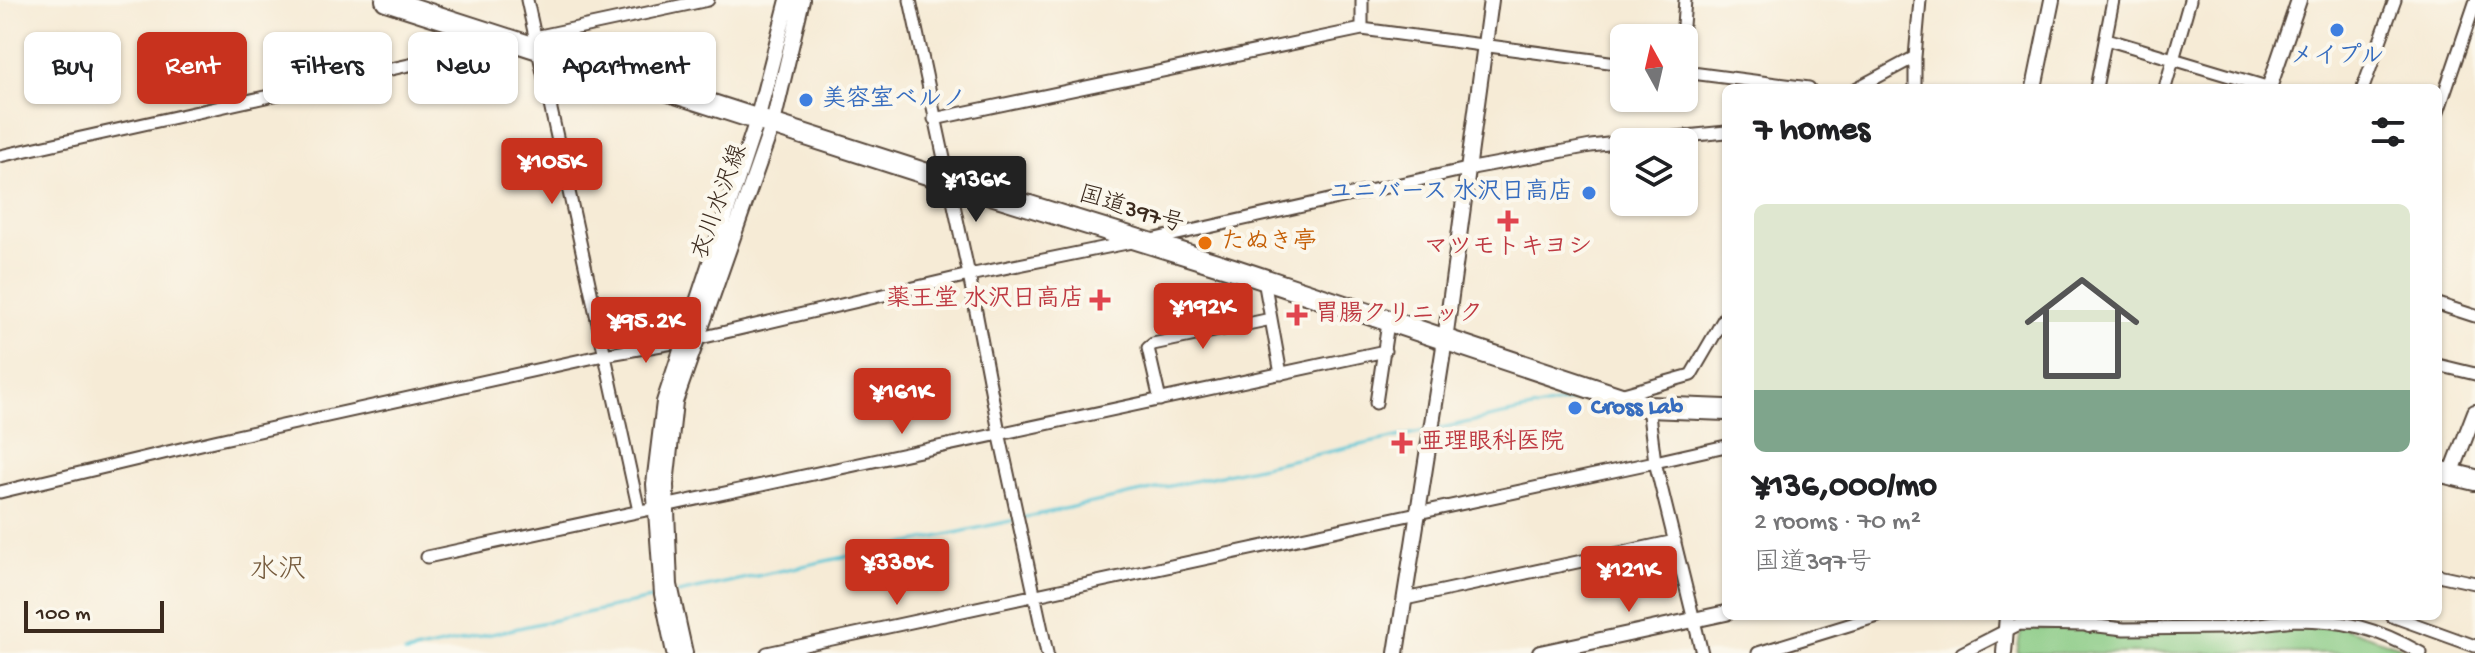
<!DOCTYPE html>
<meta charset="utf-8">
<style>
body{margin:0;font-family:"Gochi Hand","Klee One",sans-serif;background:#f2f2f2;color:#202124;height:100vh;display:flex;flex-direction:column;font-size:30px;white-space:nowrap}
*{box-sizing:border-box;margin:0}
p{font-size:26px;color:#757577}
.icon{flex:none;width:44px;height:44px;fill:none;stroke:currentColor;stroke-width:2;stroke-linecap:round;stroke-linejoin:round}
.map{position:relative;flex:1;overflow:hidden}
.drawer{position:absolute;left:1722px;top:84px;width:720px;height:536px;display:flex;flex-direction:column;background:#fff;border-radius:12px;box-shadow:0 2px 6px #0004}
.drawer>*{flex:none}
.top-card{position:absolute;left:24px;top:32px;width:760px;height:72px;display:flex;gap:16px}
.needle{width:52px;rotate:352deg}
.tools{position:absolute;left:1610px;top:24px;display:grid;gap:16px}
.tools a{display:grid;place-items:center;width:88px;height:88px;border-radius:12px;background:#fff;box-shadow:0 2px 6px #0004;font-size:40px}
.scale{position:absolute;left:24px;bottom:20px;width:140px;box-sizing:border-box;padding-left:8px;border:4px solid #3b2a1e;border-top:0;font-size:22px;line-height:28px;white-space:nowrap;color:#3b2a1e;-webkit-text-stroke:6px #fbf7ec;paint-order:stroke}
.price{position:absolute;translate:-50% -68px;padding:0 18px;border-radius:8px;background:#c8321e;color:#fff;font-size:26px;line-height:52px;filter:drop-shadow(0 2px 4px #0008)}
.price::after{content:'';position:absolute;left:50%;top:48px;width:24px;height:18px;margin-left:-12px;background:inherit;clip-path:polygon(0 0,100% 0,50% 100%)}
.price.on{background:#222;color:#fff}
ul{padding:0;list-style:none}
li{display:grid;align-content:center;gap:16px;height:424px;padding:0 32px}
li span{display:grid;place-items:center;height:248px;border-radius:12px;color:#555}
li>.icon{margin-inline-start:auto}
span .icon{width:144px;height:144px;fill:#fffc;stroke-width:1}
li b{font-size:34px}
h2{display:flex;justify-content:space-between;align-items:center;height:96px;padding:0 32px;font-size:34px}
.chip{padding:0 28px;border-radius:12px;background:#fff;box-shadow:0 2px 6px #0004;font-size:28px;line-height:72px}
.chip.on{background:#c8321e;color:#fff}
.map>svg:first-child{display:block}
</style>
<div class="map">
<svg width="2475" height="653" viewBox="0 0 2475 653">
<rect width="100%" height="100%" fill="#fbf7ec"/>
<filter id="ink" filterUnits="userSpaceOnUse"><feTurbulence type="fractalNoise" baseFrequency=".0125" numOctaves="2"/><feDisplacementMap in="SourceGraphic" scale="16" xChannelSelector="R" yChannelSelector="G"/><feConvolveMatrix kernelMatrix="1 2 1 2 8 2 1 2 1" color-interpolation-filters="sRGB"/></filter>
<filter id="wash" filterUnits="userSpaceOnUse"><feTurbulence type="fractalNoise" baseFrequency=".006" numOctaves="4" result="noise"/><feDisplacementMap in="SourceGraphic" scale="32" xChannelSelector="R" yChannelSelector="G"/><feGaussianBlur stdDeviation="1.8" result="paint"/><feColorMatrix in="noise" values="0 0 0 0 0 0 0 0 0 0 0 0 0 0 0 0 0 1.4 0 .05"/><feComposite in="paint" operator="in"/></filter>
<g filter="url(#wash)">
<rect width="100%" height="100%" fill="#f6ebd6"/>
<path fill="#86c982" stroke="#607a50" stroke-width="2" d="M2337 625 2398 646 2411 653H2017L2021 630 2027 629Z"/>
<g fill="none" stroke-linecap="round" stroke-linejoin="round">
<path stroke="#5cc6d7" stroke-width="3" d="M1436 429 1589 397
M1022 518 1425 431
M678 593 1015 520
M405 653 659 597"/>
</g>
</g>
<g filter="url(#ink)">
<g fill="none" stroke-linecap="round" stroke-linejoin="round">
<g stroke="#57473a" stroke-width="15">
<path id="street" d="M527 0 639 511
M910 0 969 275 999 432 1047 653
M1362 29V0
M535 37 708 0
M1682 38 1685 0
M2106 39 2270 88
M1684 72 1809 88
M1857 88 1915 57 1920 0
M1915 88V57
M2096 88 2113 0
M2165 88 2190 0
M2363 88 2395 0
M2438 112 2475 3
M934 119 1362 29 1624 64
M1626 142 1726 132
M0 156 454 55 502 39
M1151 240 1467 169 1591 146 1624 142
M1264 280 1281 374
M2438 304 2475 316
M2438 365 2475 374
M1620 395 1691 375 1726 315
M1160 400 1148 348 1153 344 1271 319
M1376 403 1388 323
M0 492 214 441 604 355 696 339 969 275 1132 242
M427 557 1385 351
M2438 575 2475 583
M1405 599 1675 541
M2392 616 2475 646
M2295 620C2346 620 2376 628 2421 653
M767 653 1655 462 1648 407
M1702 653 1655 462 1726 446
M1758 653 1878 616
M1962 653 2019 624 2089 625 2124 629 2223 628 2295 620 2296 616"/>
</g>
<g stroke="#57473a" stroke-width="18">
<path id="secondary" d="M2034 88 2052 0
M2269 88 2299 0
M2451 474 2475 412
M2089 625 2092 616
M674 653 662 594 654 484 664 402 757 120 788 0
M685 653 670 585 666 485 675 402 773 123 802 0
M1396 653 1445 340 1491 0
M1540 653 1726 613
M2004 653 2007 616"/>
</g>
<g stroke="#57473a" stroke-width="24">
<path id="highway" d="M386 0 949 181 1233 269 1648 407 1726 410
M2438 471 2475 480"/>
</g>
<use href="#street" stroke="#fff" stroke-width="11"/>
<use href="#secondary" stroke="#fff" stroke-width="14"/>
<use href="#highway" stroke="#fff" stroke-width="20"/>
</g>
</g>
<g fill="#3f7fe0" stroke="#fbf7ec" stroke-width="3">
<circle cx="2337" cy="30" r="8"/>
<circle cx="806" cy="100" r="8"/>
<circle cx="1589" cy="193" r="8"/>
<circle cx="1575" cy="408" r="8"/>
</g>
<g fill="#e0444e" stroke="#fbf7ec" stroke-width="3">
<path d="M1504 209h8v8h8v8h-8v8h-8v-8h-8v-8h8z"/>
<path d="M1096 288h8v8h8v8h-8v8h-8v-8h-8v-8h8z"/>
<path d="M1293 303h8v8h8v8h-8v8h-8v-8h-8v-8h8z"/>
<path d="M1398 431h8v8h8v8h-8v8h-8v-8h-8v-8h8z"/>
</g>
<circle fill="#e8710a" stroke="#fbf7ec" stroke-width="3" cx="1205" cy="243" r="8"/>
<g text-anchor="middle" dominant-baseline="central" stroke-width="8" stroke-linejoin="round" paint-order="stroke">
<g font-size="24" font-weight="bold" fill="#366cbe" stroke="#fbf7ec" text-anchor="start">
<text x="2337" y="57" text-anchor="middle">メイプル</text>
<text x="822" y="100">美容室ベルノ</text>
<text x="1573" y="193" text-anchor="end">ユニバース 水沢日高店</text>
<text x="1591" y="408">Cross Lab</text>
</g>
<g font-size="24" fill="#3b2a1e" stroke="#fbf7ec">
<text transform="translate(721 202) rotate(-70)">衣川水沢線</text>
<text transform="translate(1131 211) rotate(17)">国道397号</text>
</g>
<g font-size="24" font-weight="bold" fill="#c56008" stroke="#fbf7ec" text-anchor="start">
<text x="1221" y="243">たぬき亭</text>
</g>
<g font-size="24" font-weight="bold" fill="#be3a42" stroke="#fbf7ec" text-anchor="start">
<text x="1508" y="248" text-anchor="middle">マツモトキヨシ</text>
<text x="1084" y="300" text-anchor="end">薬王堂 水沢日高店</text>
<text x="1315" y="315">胃腸クリニック</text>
<text x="1420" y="443">亜理眼科医院</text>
</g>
<g font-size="28" fill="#755a3c" stroke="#fbf7ec">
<text x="278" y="571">水沢</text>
</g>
</g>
</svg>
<div class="tools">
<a><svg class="needle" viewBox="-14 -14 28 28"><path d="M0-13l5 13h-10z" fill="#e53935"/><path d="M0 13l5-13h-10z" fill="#757577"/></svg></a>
<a><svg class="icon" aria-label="layers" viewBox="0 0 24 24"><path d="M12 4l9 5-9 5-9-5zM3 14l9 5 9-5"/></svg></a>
</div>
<div class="scale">100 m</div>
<b class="price" style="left:552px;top:206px">¥105K</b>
<b class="price on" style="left:976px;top:224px">¥136K</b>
<b class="price" style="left:1203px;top:351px">¥192K</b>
<b class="price" style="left:646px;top:365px">¥95.2K</b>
<b class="price" style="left:902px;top:436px">¥161K</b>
<b class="price" style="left:897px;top:607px">¥338K</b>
<b class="price" style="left:1629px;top:614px">¥121K</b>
<div class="top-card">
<a class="chip">Buy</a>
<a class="chip on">Rent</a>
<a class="chip">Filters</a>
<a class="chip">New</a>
<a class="chip">Apartment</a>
</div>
<section class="drawer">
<h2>7 homes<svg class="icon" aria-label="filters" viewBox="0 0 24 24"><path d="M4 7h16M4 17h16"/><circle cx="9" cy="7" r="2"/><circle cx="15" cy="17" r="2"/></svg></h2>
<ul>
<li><span style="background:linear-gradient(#dfe7d0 75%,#7fa58c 0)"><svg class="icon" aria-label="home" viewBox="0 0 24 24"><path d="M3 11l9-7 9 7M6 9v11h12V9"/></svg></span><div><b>¥136,000/mo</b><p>2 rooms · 70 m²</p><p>国道397号</p></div></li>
</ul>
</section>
</div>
